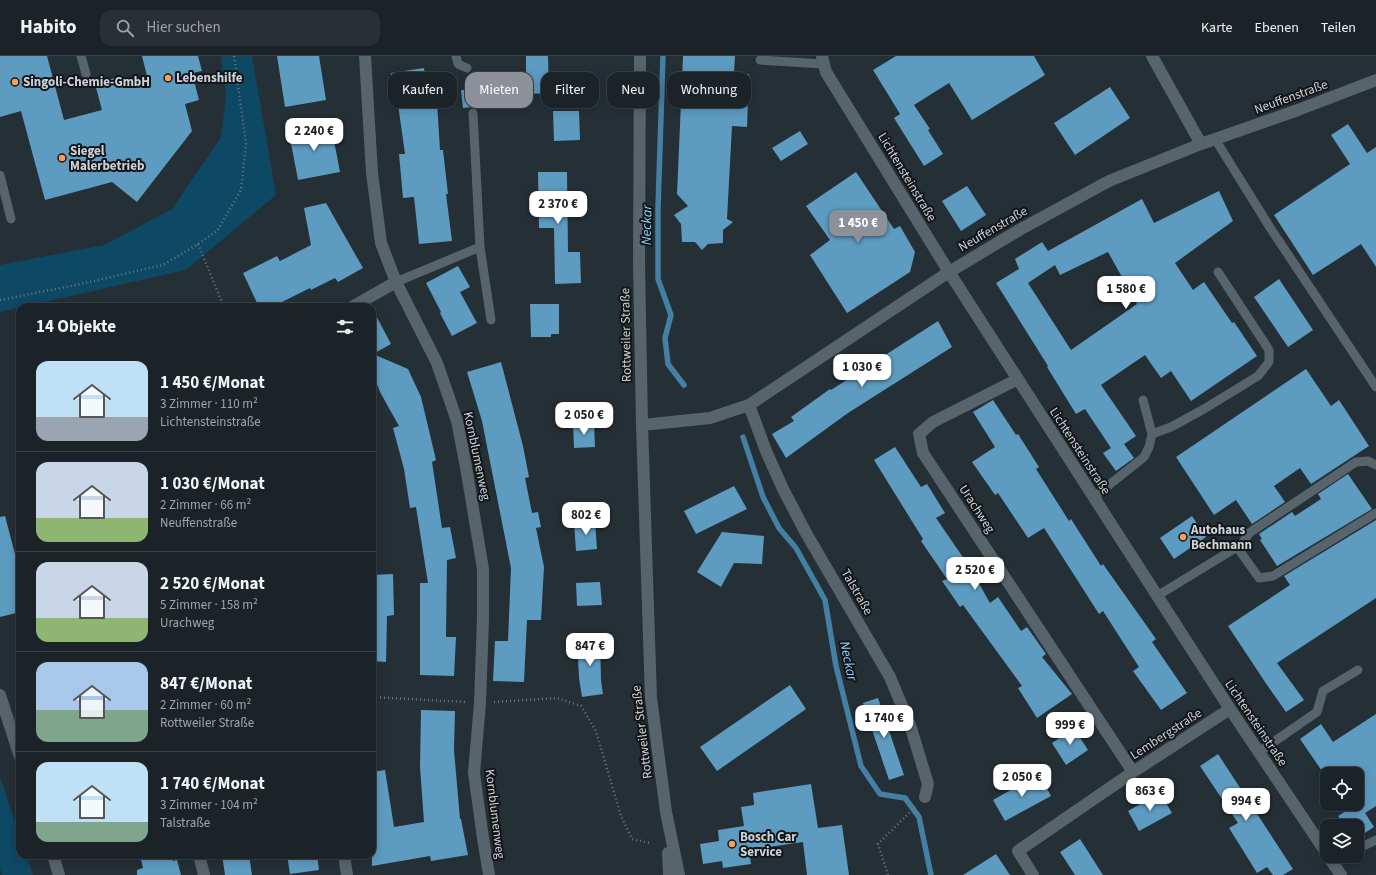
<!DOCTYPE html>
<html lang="de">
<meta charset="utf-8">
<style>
body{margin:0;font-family:"Source Sans 3",sans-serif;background:#292f34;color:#f1f3f6;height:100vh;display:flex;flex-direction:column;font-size:15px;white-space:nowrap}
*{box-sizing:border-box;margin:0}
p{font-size:13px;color:#a0a4a8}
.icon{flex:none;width:22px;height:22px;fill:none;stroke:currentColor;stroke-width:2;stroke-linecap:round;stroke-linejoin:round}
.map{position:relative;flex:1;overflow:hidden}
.sheet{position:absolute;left:16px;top:247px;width:360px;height:556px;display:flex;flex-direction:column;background:#1c2328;border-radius:12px;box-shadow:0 2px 10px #0003,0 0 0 1px #3a4045}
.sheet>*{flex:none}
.banner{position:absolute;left:388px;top:16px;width:380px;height:36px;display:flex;gap:8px}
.tools{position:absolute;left:1320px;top:711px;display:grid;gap:8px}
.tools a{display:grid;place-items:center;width:44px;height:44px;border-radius:8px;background:#1c2328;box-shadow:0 2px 10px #0003,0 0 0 1px #3a4045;font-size:20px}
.price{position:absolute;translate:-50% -34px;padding:0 9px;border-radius:8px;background:#fff;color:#222;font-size:13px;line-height:26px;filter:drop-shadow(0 1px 2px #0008)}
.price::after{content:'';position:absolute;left:50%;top:24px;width:12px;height:9px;margin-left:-6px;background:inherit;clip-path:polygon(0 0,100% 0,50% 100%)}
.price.current{background:#8c9099;color:#fff}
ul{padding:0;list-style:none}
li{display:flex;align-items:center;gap:12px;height:100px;padding:0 20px}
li+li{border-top:1px solid #3a4045}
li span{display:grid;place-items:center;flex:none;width:112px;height:80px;border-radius:12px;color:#555}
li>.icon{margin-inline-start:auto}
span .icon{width:48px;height:48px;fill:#fffc;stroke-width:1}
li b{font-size:17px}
h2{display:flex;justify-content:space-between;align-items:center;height:48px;padding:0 20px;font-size:17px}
.chip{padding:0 14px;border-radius:12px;background:#1c2328;box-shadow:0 2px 10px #0003,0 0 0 1px #3a4045;font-size:14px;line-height:36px}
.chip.current{background:#8c9099;color:#fff}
header{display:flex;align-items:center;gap:24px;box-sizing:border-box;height:56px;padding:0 20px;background:#1c2328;border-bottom:1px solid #3a4045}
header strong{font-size:19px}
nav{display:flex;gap:22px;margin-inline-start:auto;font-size:14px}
.search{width:280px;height:36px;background:#292f34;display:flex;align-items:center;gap:10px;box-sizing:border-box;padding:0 14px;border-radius:12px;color:#a0a4a8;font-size:15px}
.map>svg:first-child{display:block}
</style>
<header>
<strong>Habito</strong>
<div class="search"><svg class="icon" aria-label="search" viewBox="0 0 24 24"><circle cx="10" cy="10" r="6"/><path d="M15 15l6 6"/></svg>Hier suchen</div>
<nav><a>Karte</a><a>Ebenen</a><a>Teilen</a></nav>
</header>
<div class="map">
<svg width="1376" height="819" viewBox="0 0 1376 819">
<rect width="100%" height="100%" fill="#252f36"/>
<path fill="#0d4865" d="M221 0H252L276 139 186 214 0 256V209L104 189 172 153 221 81 226 39Z
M0 721 20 781V799H26L33 819H2L0 812Z"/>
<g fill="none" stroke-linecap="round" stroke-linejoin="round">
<path stroke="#4380a4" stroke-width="5.5" d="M663 0 658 152V223L671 259 665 282 668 308 684 329
M743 381 763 441 779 472 796 492 825 544 836 610 861 710 880 738 905 742 919 761 931 819"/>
</g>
<path fill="#5d9bc0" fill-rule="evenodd" d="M0 0H47L64 64 102 54 95 28 115 22 117 30 147 20 142 0H198L202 15 192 17 199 44 185 48 192 75 137 146 112 126 45 144 21 55 0 61Z
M277 0H319L326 44 285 51Z
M526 0H548L549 37 526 38Z
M683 0H735L734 18H749L747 71 732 70 727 163 733 166 723 174V187L708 188 702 194 695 186H682L681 168 674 159 688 150 677 138Z
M896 0H1034L1045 19 972 64 949 27 914 49 930 73 928 74 943 98 924 110 894 62 900 58 873 14Z
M424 12 429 47 437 46 440 94H443L448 138H446L452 185 419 188 414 141 403 142 399 98H405L396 34 393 35 391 17Z
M500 31 501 45H494L495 49 463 52 461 34Z
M1110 31 1130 62 1075 99 1054 67Z
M553 55H579L580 84 554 85Z
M1348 68 1367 97 1376 91V211L1361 188 1313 219 1274 159 1350 108 1331 79Z
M331 69 340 116 298 124 289 77Z
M800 75 808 88 781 105 772 92Z
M538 116H567L568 196H580L581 227 555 228 554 172H539Z
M856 116 894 173 900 170 915 196 910 216 847 257 810 199 830 184 806 150Z
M967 130 986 159 961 175 942 145Z
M1219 135 1233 165 1175 207 1193 234 1204 226 1232 267 1234 266 1257 300 1191 345 1171 315 1161 322 1145 299 1101 329 1136 380 1124 388 1134 402 1116 415 1103 397 1111 392 1085 353 1076 358 1047 311 1048 310 996 227 1019 213 1015 203 1042 186 1048 195 1142 143 1154 167ZM1108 196 1137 248 1071 294 1028 227 1055 209 1060 219Z
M326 147 363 212 338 226 335 222 311 234 310 232 272 251H259L243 217 277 200 280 205 311 189 304 152Z
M458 210 470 231 460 236 477 267 452 280 440 257 441 256 426 227Z
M1279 223 1313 274 1288 291 1254 241Z
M530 248H559V278H551V281H531Z
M372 252 391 288 373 298 408 313 421 341 436 404 432 406 442 472 450 471 456 502 447 504 446 581H456L454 620 420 619V527H428L416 451 410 452 404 413 393 372 399 370 380 336 372 315Z
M938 265 952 291 848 357 786 402 772 378 794 365 791 361 830 333 831 334Z
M501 306 523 390 529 421 525 422 532 457 538 456 541 471 536 472 544 511 541 564H527L524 626 493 625 495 585H508L511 512 482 365 467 316Z
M1306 313 1331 350 1339 344 1369 390 1311 428 1300 412 1274 430 1285 446 1252 468 1236 444 1214 459 1176 401Z
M993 344 1016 379 1018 378 1039 411 1036 413 1069 465 1071 463 1101 510 1103 508 1156 583 1152 586 1187 637 1161 654 1133 615 1139 611 1103 555 1099 558 1044 472 1028 482 998 437 995 439 972 406 995 391 973 356Z
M594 367 595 391 574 392 573 368Z
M895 391 921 431 927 428 945 457 936 462 969 510 990 547 998 541 1021 575 1027 571 1046 598 1042 601 1072 638 1037 662 1018 632 1022 630 963 549 960 551 942 525 947 523 921 485 923 483 874 404Z
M1348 418 1372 453 1277 510 1260 484 1262 483 1259 478 1292 456 1295 460 1321 443 1318 438Z
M734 430 747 453 696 478 684 455Z
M5 460 20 517V556L0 561V461Z
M1192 460 1206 481 1174 503 1160 482Z
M1376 464V542L1277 607 1304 644 1286 656 1265 626 1228 570 1290 529 1284 520Z
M595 465 597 493 576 495 574 467Z
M722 476 764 480 762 508 734 507 721 531 697 516Z
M393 518 394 559 387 560 386 606 372 605V519Z
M600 526 602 549 577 550 576 527Z
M600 582 601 625 603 638 582 641 579 622 577 583Z
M790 629 806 653 717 715 700 691Z
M878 642 904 719 889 724 863 647Z
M421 654 455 655 454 694 460 763H461L468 799 431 805 430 800 372 810V716L385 714 394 771 424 766 420 711Z
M1376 658V750L1365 757 1374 771 1357 782V770H1345L1338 760 1357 748V718H1324L1300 683 1321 668 1333 686Z
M1074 672 1088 694 1066 709 1052 687Z
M1218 698 1293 813 1283 819H1273L1267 811 1257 817 1229 772 1238 767 1200 710Z
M1039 718 1051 740 1005 765 993 744Z
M811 728 818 772 842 769 849 819H807L803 786 749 794 751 808 723 812 722 805 703 808 700 788 719 785 718 774 744 770 741 751 754 749 753 737Z
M1160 737 1172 757 1139 775 1128 755Z
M1080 783 1103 819H1075L1060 796Z
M996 798 1010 819H963Z
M140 799H172L173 805 177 804 181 819H137V814L143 812Z
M222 799H249L252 819H225Z
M287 799H317L319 814 290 818Z"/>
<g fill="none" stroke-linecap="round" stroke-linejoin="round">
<path stroke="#6e767c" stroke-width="2.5" stroke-dasharray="1 3" stroke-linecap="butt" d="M198 188 224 251
M0 244 76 229 163 209 198 188 217 175 241 134 246 88 234 0
M372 641 465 646
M494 646 557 642 581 650 596 675 621 760 632 783 650 787
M888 819 878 788 915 751"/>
<path stroke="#58646b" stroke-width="9" d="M81 0 86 18
M456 0 458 8 467 12
M760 4 823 8
M473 57 480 191 491 264
M1215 83 1269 170 1376 331
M0 119 11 163
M396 226 480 191
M1152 378 1171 371 1204 353 1258 320 1269 306V294L1218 216
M1094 441 1144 401 1149 391 1152 378 1143 344
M1237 491 1259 522 1273 520 1376 457
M1157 540 1242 488 1249 477 1356 406 1368 405 1376 409
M1259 696 1317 656 1323 635 1358 614
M1357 793 1376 784
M1332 805 1342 800"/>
<path stroke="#58646b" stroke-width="12" d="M365 0 372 117 381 187 396 226 437 307 457 365 466 411 483 513V563L480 647 474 717 483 782 489 819
M822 0 826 16 949 216 1230 653 1327 798
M1152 0 1201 88
M352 251 396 226
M1018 323 933 366 919 378 923 397 1133 716
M749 349 766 395 783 433 806 477 890 621 910 669 928 728 925 741
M642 369 710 362 749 349 949 216 1021 173 1109 125 1201 88 1298 54 1376 24
M0 639 20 701
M53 799 59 819
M199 799 204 819
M344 799 347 819
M1328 800 1341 819
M1033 819 1018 795 1133 716 1230 653"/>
<path stroke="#58646b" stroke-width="12" d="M640 0 639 206 642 369 651 642 666 756 679 819
M668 797 669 819"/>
</g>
<g fill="#fc9d53" stroke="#121619" stroke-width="1.5">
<circle cx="168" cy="22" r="4"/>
<circle cx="15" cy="26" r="4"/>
<circle cx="62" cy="102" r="4"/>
<circle cx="1183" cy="481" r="4"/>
<circle cx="732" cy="788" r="4"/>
</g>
<g text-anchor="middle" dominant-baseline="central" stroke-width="4" stroke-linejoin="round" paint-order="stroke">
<g font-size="13" font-weight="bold" fill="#cdd3d8" stroke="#121619" text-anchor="start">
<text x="176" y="22">Lebenshilfe</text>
<text x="23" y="26">Singoli-Chemie-GmbH</text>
<text x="70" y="95">Siegel<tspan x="70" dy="15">Malerbetrieb</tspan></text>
<text x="1191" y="474">Autohaus<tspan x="1191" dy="15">Bechmann</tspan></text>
<text x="740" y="781">Bosch Car<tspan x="740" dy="15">Service</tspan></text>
</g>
<g font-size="13" fill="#cdd3d8" stroke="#121619">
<text transform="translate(1291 41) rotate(-20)">Neuffenstraße</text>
<text transform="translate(907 121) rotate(59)">Lichtensteinstraße</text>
<text transform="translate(993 173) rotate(-30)">Neuffenstraße</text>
<text transform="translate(626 279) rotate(-91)">Rottweiler Straße</text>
<text transform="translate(1080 395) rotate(57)">Lichtensteinstraße</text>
<text transform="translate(477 400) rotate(78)">Kornblumenweg</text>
<text transform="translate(977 453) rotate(57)">Urachweg</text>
<text transform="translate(857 536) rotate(60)">Talstraße</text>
<text transform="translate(1256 667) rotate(56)">Lichtensteinstraße</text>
<text transform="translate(642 676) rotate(-97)">Rottweiler Straße</text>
<text transform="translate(1166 678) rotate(-33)">Lembergstraße</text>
<text transform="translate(495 758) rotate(83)">Kornblumenweg</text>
</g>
<g font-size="14" font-style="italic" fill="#8dd1fc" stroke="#121619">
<text transform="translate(647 169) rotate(-89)">Neckar</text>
<text transform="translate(848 605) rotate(78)">Neckar</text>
</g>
</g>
</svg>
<div class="tools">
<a><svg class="icon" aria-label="locate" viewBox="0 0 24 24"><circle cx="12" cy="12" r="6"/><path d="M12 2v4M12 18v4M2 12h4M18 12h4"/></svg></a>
<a><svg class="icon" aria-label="layers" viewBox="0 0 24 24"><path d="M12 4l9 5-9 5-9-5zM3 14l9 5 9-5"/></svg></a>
</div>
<b class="price" style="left:314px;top:96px">2 240 €</b>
<b class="price" style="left:558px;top:169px">2 370 €</b>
<b class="price current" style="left:858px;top:188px">1 450 €</b>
<b class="price" style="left:1126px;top:254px">1 580 €</b>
<b class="price" style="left:862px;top:332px">1 030 €</b>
<b class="price" style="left:584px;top:380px">2 050 €</b>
<b class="price" style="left:586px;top:480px">802 €</b>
<b class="price" style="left:975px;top:535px">2 520 €</b>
<b class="price" style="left:590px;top:611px">847 €</b>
<b class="price" style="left:884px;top:683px">1 740 €</b>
<b class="price" style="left:1070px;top:690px">999 €</b>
<b class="price" style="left:1022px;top:742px">2 050 €</b>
<b class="price" style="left:1150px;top:756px">863 €</b>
<b class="price" style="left:1246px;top:766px">994 €</b>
<div class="banner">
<a class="chip">Kaufen</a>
<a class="chip current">Mieten</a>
<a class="chip">Filter</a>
<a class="chip">Neu</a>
<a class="chip">Wohnung</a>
</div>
<section class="sheet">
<h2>14 Objekte<svg class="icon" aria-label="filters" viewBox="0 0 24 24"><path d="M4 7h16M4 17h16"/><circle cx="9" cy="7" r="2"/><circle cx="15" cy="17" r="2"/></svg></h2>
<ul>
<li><span style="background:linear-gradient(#bfe0f5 70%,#9aa5b1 0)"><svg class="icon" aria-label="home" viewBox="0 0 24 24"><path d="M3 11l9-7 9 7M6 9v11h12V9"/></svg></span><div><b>1 450 €/Monat</b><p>3 Zimmer · 110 m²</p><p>Lichtensteinstraße</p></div></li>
<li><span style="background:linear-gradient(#c9d6e8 70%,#8fb573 0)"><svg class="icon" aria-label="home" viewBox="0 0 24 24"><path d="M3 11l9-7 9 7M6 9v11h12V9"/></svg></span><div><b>1 030 €/Monat</b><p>2 Zimmer · 66 m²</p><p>Neuffenstraße</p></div></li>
<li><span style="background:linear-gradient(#c9d6e8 70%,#8fb573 0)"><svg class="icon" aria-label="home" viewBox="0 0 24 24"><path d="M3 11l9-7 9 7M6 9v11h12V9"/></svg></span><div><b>2 520 €/Monat</b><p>5 Zimmer · 158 m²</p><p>Urachweg</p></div></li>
<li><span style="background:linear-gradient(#a9c7e8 60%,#7fa58c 0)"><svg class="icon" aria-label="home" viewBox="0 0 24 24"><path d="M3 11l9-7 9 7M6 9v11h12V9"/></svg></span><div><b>847 €/Monat</b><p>2 Zimmer · 60 m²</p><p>Rottweiler Straße</p></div></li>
<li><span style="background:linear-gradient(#bfe0f5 75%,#7fa58c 0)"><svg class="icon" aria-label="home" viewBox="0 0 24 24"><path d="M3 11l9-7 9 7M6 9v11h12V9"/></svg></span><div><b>1 740 €/Monat</b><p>3 Zimmer · 104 m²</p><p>Talstraße</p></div></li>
</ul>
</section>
</div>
